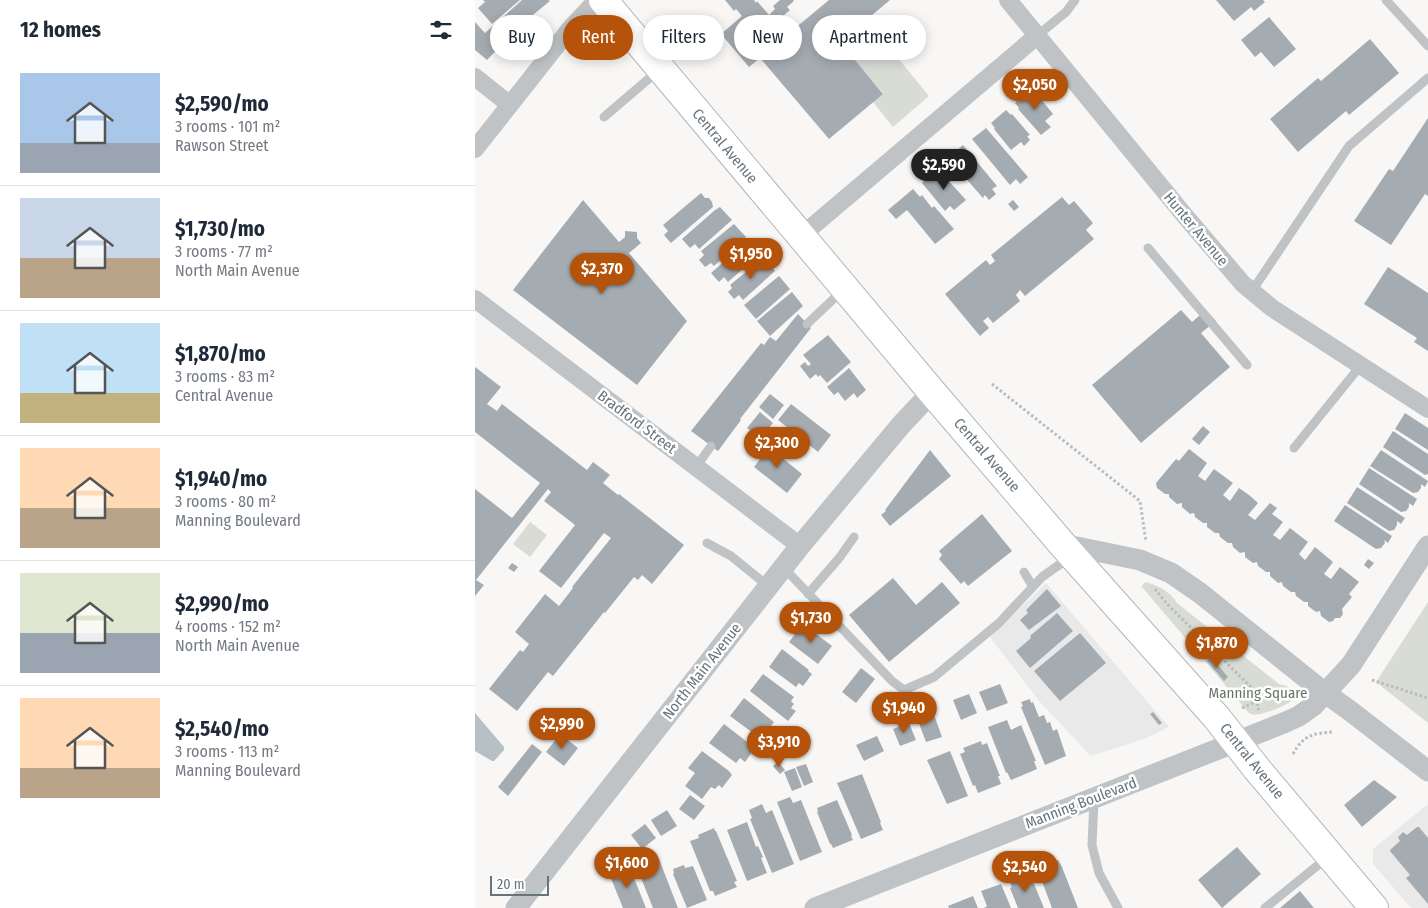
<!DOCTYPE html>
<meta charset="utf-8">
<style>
body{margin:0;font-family:"Fira Sans Condensed",sans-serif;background:#f6f6f7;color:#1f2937;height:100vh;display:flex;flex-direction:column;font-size:19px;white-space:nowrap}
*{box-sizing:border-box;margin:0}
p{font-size:16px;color:#747a83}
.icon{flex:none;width:28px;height:28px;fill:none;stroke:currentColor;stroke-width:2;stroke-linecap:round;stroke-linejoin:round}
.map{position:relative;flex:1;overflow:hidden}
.sheet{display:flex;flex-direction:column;background:#fff;width:475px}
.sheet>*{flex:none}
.hud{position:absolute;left:15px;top:15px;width:475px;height:45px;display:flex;gap:10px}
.scale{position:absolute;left:15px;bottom:12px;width:59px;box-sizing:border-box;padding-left:5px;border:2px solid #66747d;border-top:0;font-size:14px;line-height:18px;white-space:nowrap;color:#66747d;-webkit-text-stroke:4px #fff;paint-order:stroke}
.price{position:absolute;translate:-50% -42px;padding:0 11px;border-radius:18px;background:#b45309;color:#fff;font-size:16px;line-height:32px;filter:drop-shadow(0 1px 2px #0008)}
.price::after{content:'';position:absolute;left:50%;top:30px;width:15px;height:11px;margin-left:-8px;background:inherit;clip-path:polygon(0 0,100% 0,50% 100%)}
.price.active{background:#222;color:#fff}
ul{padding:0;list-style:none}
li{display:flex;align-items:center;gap:15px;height:125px;padding:0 20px}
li+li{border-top:1px solid #e0e1e3}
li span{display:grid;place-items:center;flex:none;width:140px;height:100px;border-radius:0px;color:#555}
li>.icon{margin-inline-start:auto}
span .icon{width:60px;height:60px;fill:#fffc;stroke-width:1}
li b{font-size:21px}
h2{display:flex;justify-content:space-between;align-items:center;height:60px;padding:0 20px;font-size:21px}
.pill{padding:0 18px;border-radius:22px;background:#fff;box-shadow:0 2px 12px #0003;font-size:18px;line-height:45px}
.pill.active{background:#b45309;color:#fff}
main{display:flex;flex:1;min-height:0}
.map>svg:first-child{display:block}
</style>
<main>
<section class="sheet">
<h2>12 homes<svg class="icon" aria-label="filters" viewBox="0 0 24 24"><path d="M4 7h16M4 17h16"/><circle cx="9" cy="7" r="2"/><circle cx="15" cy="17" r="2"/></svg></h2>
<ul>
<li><span style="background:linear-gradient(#a9c7e8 70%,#9aa5b1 0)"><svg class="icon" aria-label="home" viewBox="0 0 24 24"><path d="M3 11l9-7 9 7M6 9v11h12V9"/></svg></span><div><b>$2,590/mo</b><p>3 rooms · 101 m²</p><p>Rawson Street</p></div></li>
<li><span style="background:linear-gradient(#c9d6e8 60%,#b9a48a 0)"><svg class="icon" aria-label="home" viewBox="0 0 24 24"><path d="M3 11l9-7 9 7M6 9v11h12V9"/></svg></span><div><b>$1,730/mo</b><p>3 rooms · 77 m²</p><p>North Main Avenue</p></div></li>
<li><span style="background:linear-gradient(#bfe0f5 70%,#c2b280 0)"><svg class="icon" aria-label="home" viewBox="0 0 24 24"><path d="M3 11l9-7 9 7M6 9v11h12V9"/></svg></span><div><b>$1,870/mo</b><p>3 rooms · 83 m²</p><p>Central Avenue</p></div></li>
<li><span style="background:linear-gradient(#ffd9b3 60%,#b9a48a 0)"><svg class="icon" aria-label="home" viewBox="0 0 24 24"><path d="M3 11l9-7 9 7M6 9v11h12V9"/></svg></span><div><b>$1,940/mo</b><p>3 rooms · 80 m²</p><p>Manning Boulevard</p></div></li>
<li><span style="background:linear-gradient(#dfe7d0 60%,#9aa5b1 0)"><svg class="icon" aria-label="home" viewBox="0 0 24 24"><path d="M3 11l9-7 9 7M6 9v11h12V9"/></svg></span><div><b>$2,990/mo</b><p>4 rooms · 152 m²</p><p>North Main Avenue</p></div></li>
<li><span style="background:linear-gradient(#ffd9b3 70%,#b9a48a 0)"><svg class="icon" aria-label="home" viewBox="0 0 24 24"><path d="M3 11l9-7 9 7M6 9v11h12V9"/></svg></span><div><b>$2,540/mo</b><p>3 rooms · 113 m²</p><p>Manning Boulevard</p></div></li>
</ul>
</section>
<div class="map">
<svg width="953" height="908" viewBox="0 0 953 908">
<rect width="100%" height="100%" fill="#f8f7f5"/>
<path fill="#e8e9e8" d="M571 583 694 727 672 738 616 756 565 702 515 637Z
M953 804V908H936L898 864V849Z"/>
<path fill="#d8dcd5" d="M409 33 422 48 418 52 454 96 418 127 398 102 408 93 378 59Z
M55 522 72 535 55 557 38 544Z
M671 582C684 586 695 591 702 603L804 684 812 686 817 693 816 701C811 706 783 717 777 714 775 714 774 713 773 712L667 587 668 584Z
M953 602V723L901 682Z"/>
<path fill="#b6c1c5" d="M0 713 29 747V750L19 761H17L0 751Z"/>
<path fill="#a5acb1" d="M8 0H45L17 24 3 8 10 2Z
M47 0H73L75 1 48 23 12 60 0 50V22L10 33Z
M250 0H279L281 3 282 1 294 15 300 9 298 6 305 0H318L319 1 312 7 315 10 308 16 319 29 354 0H415L365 42 408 94 354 139 285 58 274 67 246 34 267 16 261 9 259 11Z
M741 0H788L790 2 779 11 776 7 759 21Z
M794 17 821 49 799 67 786 52 780 57 766 40Z
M398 20 409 33 396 45 384 31Z
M895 39 924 73 874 115 871 111 823 152 795 119 843 78 846 81Z
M555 89 560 94 561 93 578 114 570 121 576 127 566 135 543 109 544 108 540 103Z
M531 110 536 115 537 114 555 135 552 136 555 140 549 146 546 142 536 150 519 129 520 128 516 123Z
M953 118V196L950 194 916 245 879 221 914 169 918 171Z
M511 128 553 177 545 184 541 179 535 185 497 139Z
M488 145 522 186 517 189 521 194 514 200 510 195 508 198 473 158Z
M463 169 491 200 479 210 475 206 470 211 447 183Z
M438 189 445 197 447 195 457 208 459 206 479 229 460 244 432 210 421 219 413 210Z
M226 193 230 198H234L237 202 238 207 196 243 189 235 193 231 188 225Z
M587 197 594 205 599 201 618 223 611 230 619 239 550 296 545 290 541 295 545 301 518 323 513 317 508 321 514 328 505 336 470 294 511 260 515 265 520 261 516 255Z
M108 200 144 242 150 237V231L162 232V238L166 243 154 253 212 321 162 385 38 290Z
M538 200 544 207 539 211 533 204Z
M245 207 257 220 224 249 220 244 215 248 207 239 240 210Z
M259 224 271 237 239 266 236 263 230 267 224 260 229 255 226 251Z
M274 240 285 254 253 282 249 277 244 282 236 273Z
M288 258 300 271 268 300 264 295 259 299 253 292 257 288 255 285Z
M913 267 953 293V351L939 342 942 338 889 304Z
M304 276 315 289 281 319 269 305Z
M317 292 328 306 295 336 282 321Z
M706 310 717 322 731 310 741 321 726 333 755 367 666 443 617 385Z
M323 314 336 328 265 419 266 420 243 451 216 431 286 343 289 345 295 337 301 341Z
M353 335 376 362 352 383 345 375 343 377 341 374 335 379 325 366 330 362 333 366 336 364 328 355Z
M0 367 26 387 12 404 22 411 27 404 112 470 118 462 135 475 128 483 143 495 144 494 209 545 177 584 167 575 163 580 159 577 130 613 129 612 78 676 73 672 42 711 14 689 45 650 48 652 54 644 40 632 70 594 84 606 98 588 97 587 136 538 129 533 86 588 64 571 100 525 69 501 76 492 73 489 1 580 9 585 0 596V489L37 518 65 483 0 432Z
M374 368 391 390 382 398 379 393 370 401 363 392 359 395 352 387Z
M295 394 309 405 298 419 284 407Z
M316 404 356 435 343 452 303 420Z
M285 412 298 423 285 438 272 428Z
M930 413 953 428V450L920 429Z
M728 426 735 432 724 445 717 439Z
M918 431 953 454V474L950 475 908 447Z
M287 446 292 450 294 447 327 474 312 493 279 467 285 459 280 456Z
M714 449 732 463 723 476 730 481 739 469 758 483 748 495 755 501 764 488 774 495 783 503 773 515 780 520 795 503 802 508 797 514 808 522 798 535 805 540 815 528 833 542 824 554 830 560 840 547 858 562 849 574 856 579 865 567 884 582 874 594 877 597 867 609 868 614 865 618H860L858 621 854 622 846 616 845 611 841 612 833 606V602H829L821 596 820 592H816L808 586 807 582 803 583 795 576V572H791L783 566 782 562 778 563 770 557V552L765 553 758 547 757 543H753L745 537 744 533H740L732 527V523H728L720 517 719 513 715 514 707 507V503L702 504 694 497V494H690L682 488 681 483 701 459 704 461Z
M455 450 476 476 415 526 406 515 411 511 410 510Z
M906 450 953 481 950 487 946 484V488L943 492 938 493 895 466Z
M894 468 942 499 938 506 934 503V507L931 511 926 512 884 484Z
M882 487 930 518 926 524 922 521V525L919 530 914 531 872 503Z
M870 505 917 536 913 543 909 540 910 543 906 548 901 549 859 521Z
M507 514 537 551 493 586 489 581 486 584 464 559 467 555 464 551Z
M893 559 899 563 894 569 889 565Z
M37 563 43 567 39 572 33 568Z
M418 578 441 605 467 582 485 603 414 662 374 615Z
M572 589 586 606 554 630 545 620 553 613 551 610Z
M582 613 598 631 555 668 541 651 556 638 555 636Z
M328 624 357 646 343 664 314 642Z
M605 633 631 663 585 701 559 671Z
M307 649 334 670 333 671 337 674 328 686 324 683 321 687 294 667Z
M736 657 753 677 749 681 732 661Z
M386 668 400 679 381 703 367 692Z
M288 674 319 697 316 701 319 704 316 708 321 711 313 721 275 691Z
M525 684 533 703 512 711 504 692Z
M494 694 502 713 486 720 478 700Z
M269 698 299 722 289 735 285 731 282 736 255 716Z
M555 699 556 703 558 702 564 717 569 715 572 723 575 722 578 731 582 729 591 756 570 765 546 707 548 706 546 702Z
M458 712 467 737 451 742 442 718Z
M678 712 687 723 684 725 675 714Z
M532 720 536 730 546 725 561 761H559L562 769 536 780 532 772 531 773 513 727Z
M434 723 441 740 425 746 418 729Z
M249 724 280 748 270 762 265 758 261 763 234 743Z
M85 734 103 748 89 766 71 752Z
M402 736 409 751 389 761 381 745Z
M506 741 507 745 512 743 525 776H523L526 784 503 793 500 785 498 786 485 754 490 752 488 748Z
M57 744 67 752 33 796 23 787Z
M227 751 254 771 257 775 247 788 244 785 240 789 236 787 227 799 210 786 220 773 213 768Z
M475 751 493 796 472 804 452 760Z
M303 762 310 770 305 774 298 766Z
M331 764 338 782 329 786 321 767Z
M320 768 327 787 317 791 309 772Z
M387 774 406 822 405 823 408 830 386 839 362 783Z
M899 780 922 797 887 827 869 805Z
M215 795 230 806 219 820 204 809Z
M315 797 318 803 326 800 347 852 325 861 302 802Z
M362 800 377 835 376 836 378 840 358 848 356 844H355L342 812 343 811 342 808Z
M287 804 291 813 297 810 319 864 297 873 275 819 277 818 274 810Z
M192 810 202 826 186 836 176 820Z
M272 822 281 847 283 846 288 857 286 858 292 873 272 881 252 830Z
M170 824 181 838 167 849 156 835Z
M942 827H944L953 838V904L931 878 935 875 915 851V850L925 841 923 837 928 832 932 835Z
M239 828 240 831H241L262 881 259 882 262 887 240 896 238 891H235L215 841 224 838 223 835Z
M762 847 786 874 747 908 723 880Z
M178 857 180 861 184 859 203 908H178L162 868 171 865 170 860Z
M583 860 587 867 603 908H577L562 868Z
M209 865 210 868 218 866 232 900 212 908 198 874 199 873 198 869Z
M146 866 148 870 155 868 171 908H148L135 876 139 874 137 870Z
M553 873 555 880 557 879 569 908H543L535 888 537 887 534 880Z
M526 884 536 908H509L512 906 506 891Z
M825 891 839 908H805Z
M498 896 503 908H474L473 906Z"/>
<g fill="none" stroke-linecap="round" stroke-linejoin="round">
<g stroke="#b3b7ba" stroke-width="30">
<path id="primary" d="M128 0 457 392 587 544 742 718 782 769 899 908"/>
</g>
<path stroke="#b9bcbe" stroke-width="3" stroke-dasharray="2.5 2.5" stroke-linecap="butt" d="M517 384 665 501 671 542
M680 589 692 604 781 692 783 701 812 690
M897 680 953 698
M767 708 783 701 782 707 784 710
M818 754C828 735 839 733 859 732"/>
<path stroke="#bfc3c6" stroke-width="9" d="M911 0 953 46
M563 35 591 12 600 0
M129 117 184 70
M673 248 772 365
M777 291 874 146 953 78
M332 324 368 290
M819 448 886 365
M221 467 236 446
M232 543 256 556 293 586
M308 567 417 681 429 690 459 677 524 623 567 577 595 557
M549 572 558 587
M333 594 365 557 379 537
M619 799 617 845 624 873 643 908
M790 908 853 857"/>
<path stroke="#bfc3c6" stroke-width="18" d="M533 0 710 216 768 284 797 308 953 409
M0 77 35 105
M0 149 94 30 122 0
M326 236 563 35
M0 299 325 546"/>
<path stroke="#bfc3c6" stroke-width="21" d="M587 544 665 560 696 573 725 593 850 693 874 710 953 771
M41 908 325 546 426 425 457 392
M340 908 761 742 811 722 824 716 838 706 876 665 953 546"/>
<use href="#primary" stroke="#fff" stroke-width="28"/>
</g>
<g text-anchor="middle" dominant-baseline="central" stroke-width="5" stroke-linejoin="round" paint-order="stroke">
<g font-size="15" fill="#66747d" stroke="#fff">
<text transform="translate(250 146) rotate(50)">Central Avenue</text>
<text transform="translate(721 229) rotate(50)">Hunter Avenue</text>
<text transform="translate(162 422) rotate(37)">Bradford Street</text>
<text transform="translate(512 455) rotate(49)">Central Avenue</text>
<text transform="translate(227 671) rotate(-52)">North Main Avenue</text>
<text transform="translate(777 761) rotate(51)">Central Avenue</text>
<text transform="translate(606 803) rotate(-21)">Manning Boulevard</text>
</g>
<g font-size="15" fill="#687664" stroke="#fff">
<text x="783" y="693">Manning Square</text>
</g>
</g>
</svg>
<div class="scale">20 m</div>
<b class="price" style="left:560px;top:111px">$2,050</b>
<b class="price active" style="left:469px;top:191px">$2,590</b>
<b class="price" style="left:276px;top:280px">$1,950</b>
<b class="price" style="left:127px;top:295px">$2,370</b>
<b class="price" style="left:302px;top:469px">$2,300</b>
<b class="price" style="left:336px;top:644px">$1,730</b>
<b class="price" style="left:742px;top:669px">$1,870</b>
<b class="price" style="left:429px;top:734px">$1,940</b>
<b class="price" style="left:87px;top:750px">$2,990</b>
<b class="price" style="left:304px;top:768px">$3,910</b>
<b class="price" style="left:152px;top:889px">$1,600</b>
<b class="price" style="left:550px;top:893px">$2,540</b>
<div class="hud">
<a class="pill">Buy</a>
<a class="pill active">Rent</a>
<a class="pill">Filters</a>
<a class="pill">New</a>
<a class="pill">Apartment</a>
</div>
</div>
</main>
